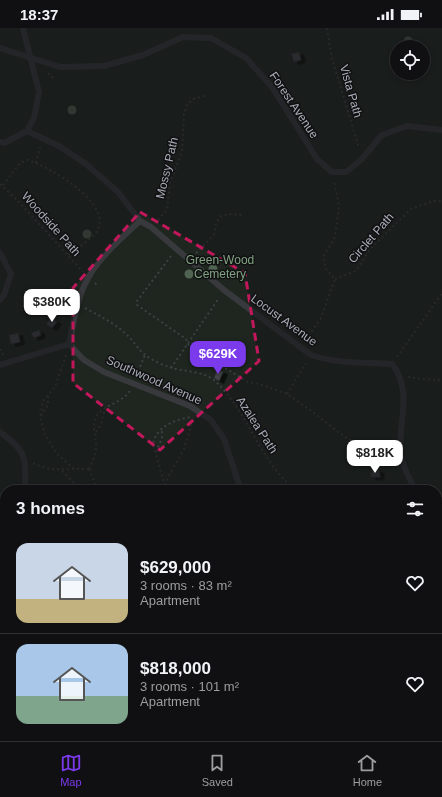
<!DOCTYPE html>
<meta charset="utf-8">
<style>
body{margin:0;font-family:Helvetica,sans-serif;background:#1e1e20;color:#f1f3f6;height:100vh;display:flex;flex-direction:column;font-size:15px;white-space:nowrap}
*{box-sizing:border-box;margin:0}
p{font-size:13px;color:#9c9d9f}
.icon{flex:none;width:22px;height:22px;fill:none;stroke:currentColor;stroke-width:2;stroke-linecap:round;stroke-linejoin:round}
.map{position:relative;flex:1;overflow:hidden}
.sheet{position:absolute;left:0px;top:457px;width:442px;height:256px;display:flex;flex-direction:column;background:#101012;border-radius:16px 16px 0 0;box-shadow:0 2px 6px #0003,0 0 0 1px #303032}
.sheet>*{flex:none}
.controls{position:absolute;left:390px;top:12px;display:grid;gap:8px}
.controls a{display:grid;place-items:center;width:40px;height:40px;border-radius:50%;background:#101012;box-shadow:0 2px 6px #0003,0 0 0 1px #303032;font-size:20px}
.price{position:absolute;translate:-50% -34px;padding:0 9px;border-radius:8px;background:#fff;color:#222;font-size:13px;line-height:26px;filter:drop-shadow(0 1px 2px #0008)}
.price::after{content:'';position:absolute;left:50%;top:24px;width:12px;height:9px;margin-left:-6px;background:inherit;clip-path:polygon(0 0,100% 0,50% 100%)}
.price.selected{background:#7c3aed;color:#fff}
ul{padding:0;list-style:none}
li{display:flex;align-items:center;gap:12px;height:100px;padding:0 16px}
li+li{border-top:1px solid #303032}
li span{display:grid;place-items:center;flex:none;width:112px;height:80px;border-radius:12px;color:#555}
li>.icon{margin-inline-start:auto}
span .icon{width:48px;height:48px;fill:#fffc;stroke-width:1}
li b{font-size:17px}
h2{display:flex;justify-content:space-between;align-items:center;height:48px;padding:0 16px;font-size:17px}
.status{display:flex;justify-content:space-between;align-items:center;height:28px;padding:0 20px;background:#101012;direction:ltr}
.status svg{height:11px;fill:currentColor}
.tabs{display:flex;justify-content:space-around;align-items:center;height:56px;border-top:1px solid #303032;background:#101012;font-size:11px;color:#9c9d9f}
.tabs a{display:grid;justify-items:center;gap:2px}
.tabs .selected{color:#7c3aed}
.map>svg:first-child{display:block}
</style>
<div class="status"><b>18:37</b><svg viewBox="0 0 49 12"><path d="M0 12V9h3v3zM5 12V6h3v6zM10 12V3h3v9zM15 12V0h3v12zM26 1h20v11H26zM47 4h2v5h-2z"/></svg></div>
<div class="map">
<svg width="442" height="713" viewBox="0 0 442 713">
<defs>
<filter id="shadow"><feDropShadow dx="4.5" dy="2.5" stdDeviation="0" flood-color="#0009"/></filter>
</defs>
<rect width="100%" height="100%" fill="#161618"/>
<path fill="#1e261f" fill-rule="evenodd" d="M0 0H442V713H0ZM397 19H423V45H397ZM5 462H437V708H5Z"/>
<path fill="#434448" stroke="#303134" filter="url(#shadow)" d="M299 24 301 32 294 34 291 26Z
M51 290 57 294 52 300 46 296Z
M39 302 41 307 34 310 31 305Z
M18 305 20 314 11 316 9 307Z
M217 342 223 344 219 353 214 350Z
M371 442H379L380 449H371Z
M11 708 22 710V713H10Z"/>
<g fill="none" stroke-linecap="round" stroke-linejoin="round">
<path stroke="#3d4044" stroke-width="2" stroke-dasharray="2 3" stroke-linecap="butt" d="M327 0 332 31 359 120
M48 45 54 51
M36 135 40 119
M0 156 18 173 83 244
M3 157 20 135 28 132C49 139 118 177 95 206 89 213 75 221 68 227
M158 192 167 182 170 155 182 124 184 86 187 77 193 71 205 68
M196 225 214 207 216 195 221 188 232 186 242 187
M171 228 137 273V277L186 311 189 318 248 354 260 356 287 366 313 384 339 405 366 422 393 426
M335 251 356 243 370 221 411 181 433 173H442
M95 255 98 258
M85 280C100 288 114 295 126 306 133 312 138 321 144 326 151 332 161 336 169 339 182 344 202 342 215 353 249 384 259 434 296 462
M306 312 321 290 335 251 326 241 323 229 335 209 339 178 334 153
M0 321 3 327
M66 327 55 359 43 373 40 389 45 406 57 426 73 440
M397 329 442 265
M171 340 219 270
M136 348 145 327
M408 349 422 351 440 352 442 350
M287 366 306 335
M41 388 48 377V367
M96 404 101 396 105 380
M156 424 162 410V400
M33 435C56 446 66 439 89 441
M89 441C92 435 95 428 96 421 97 411 91 398 96 389 102 377 121 376 130 363
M89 441 98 462
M62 443 81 462
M165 458 153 416C156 398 175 392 191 389
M164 462 168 449 184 421 193 392
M437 479 442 472
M0 648 5 646
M437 699 442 701"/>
<path stroke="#37393d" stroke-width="6" d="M23 0 39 64 34 90 27 103
M0 20 60 39 104 38 143 27 183 9 211 10 246 30 272 59 317 131 332 144H346L361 132 382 107 407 98 442 102
M0 114 4 115 27 103 59 118 86 136 118 164 140 193 151 199 224 262 311 327C337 336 364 334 392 336 414 364 397 395 401 428 403 440 410 451 415 462
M140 193C120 211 95 233 84 258 76 276 73 297 69 316L84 332 104 344 190 378 211 392 224 411 241 462
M0 225 11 246 4 267 0 272
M0 337 69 316
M0 404C27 423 26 430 25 462
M437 488 442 491
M437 601 442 599
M98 708V713
M255 708 257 713"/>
</g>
<g fill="#516351">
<circle cx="408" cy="13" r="4.5"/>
<circle cx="72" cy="82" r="4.5"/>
<circle cx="87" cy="206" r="4.5"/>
<circle cx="213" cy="241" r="4.5"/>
<circle cx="189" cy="246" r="4.5"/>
</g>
<path d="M0 0H442V713H0ZM140 184 245 245 259 333 160 422 73 355V260Z" fill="#161618" fill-opacity=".55" fill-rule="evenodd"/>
<path fill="none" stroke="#c2185b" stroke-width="3" stroke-dasharray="8 5" stroke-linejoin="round" d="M140 184 245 245 259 333 160 422 73 355V260Z"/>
<g text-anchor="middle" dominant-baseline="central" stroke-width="3" stroke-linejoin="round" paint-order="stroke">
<g font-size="12" fill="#a9aeb8" stroke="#111113">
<text transform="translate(351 63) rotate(74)">Vista Path</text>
<text transform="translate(294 77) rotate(56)">Forest Avenue</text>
<text transform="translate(167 140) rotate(-77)">Mossy Path</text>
<text transform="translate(51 196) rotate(48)">Woodside Path</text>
<text transform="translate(371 210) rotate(-49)">Circlet Path</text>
<text transform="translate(284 292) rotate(36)">Locust Avenue</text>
<text transform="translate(154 352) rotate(24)">Southwood Avenue</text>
<text transform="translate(257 397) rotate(57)">Azalea Path</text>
</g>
<g font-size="12" fill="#81a280" stroke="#111113">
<text x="220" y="232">Green-Wood<tspan x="220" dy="14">Cemetery</tspan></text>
</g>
</g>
</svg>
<div class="controls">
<a><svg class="icon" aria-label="locate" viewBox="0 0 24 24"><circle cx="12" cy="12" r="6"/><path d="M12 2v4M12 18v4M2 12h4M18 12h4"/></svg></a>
</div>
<b class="price" style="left:52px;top:295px">$380K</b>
<b class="price selected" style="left:218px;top:347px">$629K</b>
<b class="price" style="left:375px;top:446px">$818K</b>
<section class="sheet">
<h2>3 homes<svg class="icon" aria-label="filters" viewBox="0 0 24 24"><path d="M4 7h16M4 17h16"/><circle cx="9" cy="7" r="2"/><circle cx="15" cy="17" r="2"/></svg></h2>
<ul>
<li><span style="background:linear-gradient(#c9d6e8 70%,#c2b280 0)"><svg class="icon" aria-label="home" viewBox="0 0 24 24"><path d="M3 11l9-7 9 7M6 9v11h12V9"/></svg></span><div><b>$629,000</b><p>3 rooms · 83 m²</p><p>Apartment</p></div><svg class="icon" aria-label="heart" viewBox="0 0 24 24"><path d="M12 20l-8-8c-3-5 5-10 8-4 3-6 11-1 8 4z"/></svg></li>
<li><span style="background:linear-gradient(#a9c7e8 65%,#7fa58c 0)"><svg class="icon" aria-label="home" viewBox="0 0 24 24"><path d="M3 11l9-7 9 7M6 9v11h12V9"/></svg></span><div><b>$818,000</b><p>3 rooms · 101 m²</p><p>Apartment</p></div><svg class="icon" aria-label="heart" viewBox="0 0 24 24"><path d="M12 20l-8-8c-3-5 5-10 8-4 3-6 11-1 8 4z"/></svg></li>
</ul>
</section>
</div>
<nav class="tabs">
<a class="selected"><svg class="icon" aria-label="map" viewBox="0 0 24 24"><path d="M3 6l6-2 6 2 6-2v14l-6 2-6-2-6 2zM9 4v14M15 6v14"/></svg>Map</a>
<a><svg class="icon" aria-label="saved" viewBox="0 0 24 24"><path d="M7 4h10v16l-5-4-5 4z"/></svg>Saved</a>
<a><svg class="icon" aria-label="home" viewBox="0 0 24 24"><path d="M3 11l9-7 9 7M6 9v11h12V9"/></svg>Home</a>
</nav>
